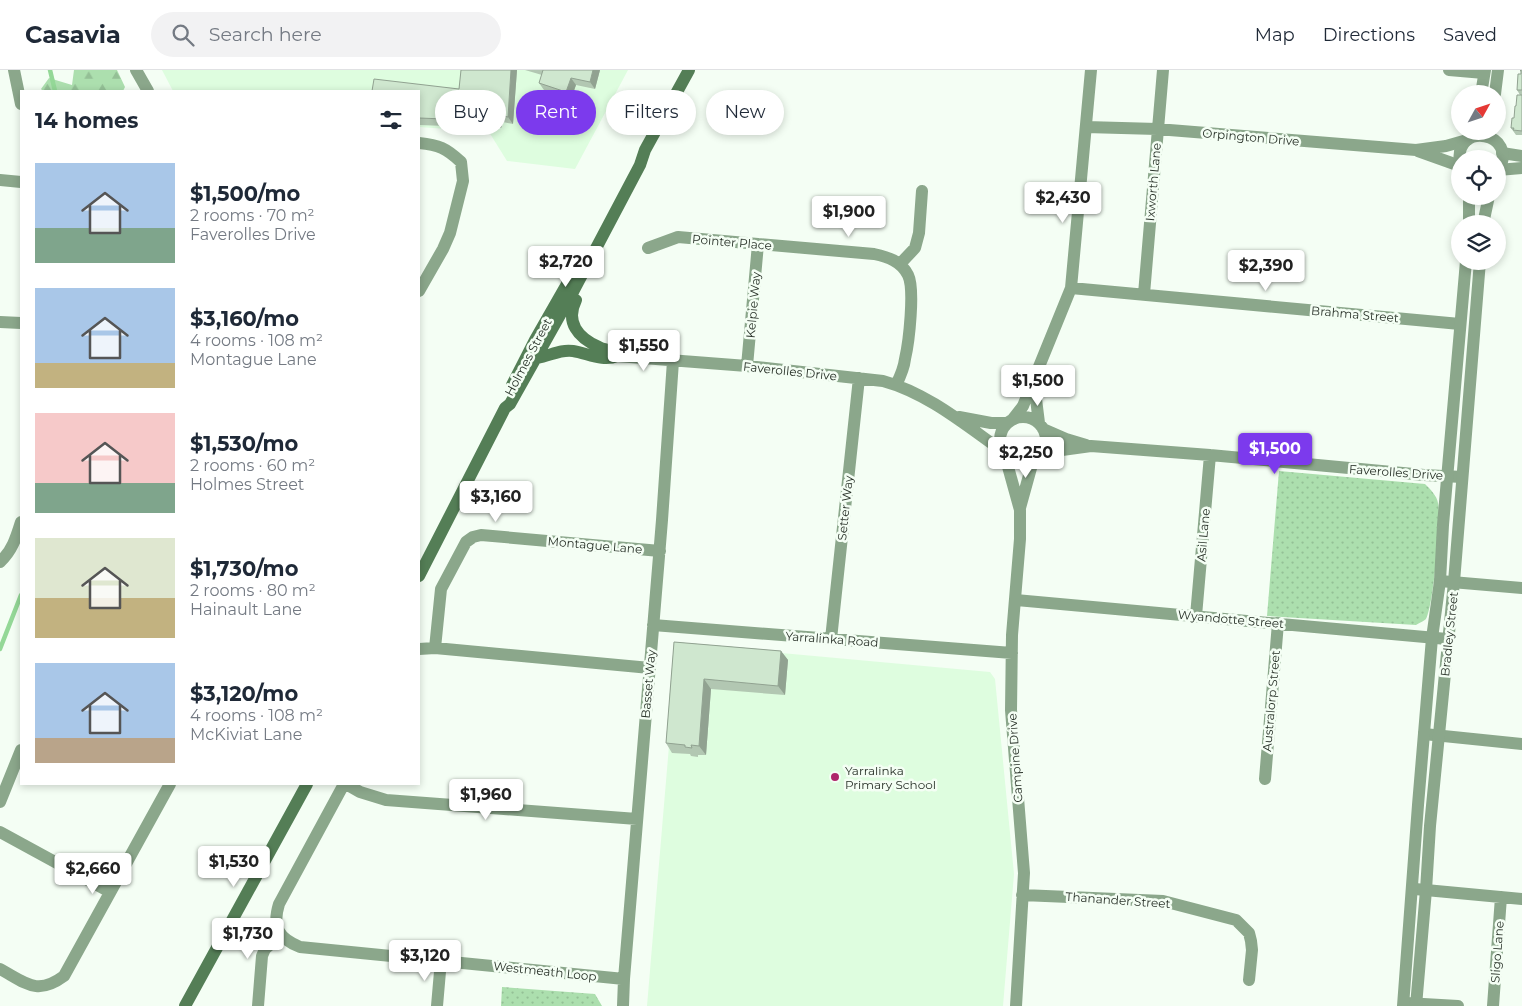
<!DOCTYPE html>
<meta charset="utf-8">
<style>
body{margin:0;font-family:Montserrat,sans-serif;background:#f2f2f3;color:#1f2937;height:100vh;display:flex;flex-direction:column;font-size:19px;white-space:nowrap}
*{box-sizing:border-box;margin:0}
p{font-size:16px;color:#747a83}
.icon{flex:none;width:28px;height:28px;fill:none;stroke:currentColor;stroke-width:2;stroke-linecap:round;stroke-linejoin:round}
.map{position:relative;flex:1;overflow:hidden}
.details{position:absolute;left:20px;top:20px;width:400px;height:695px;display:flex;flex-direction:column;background:#fff;border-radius:0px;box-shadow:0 2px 8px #0003}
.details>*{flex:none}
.hud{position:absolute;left:435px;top:20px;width:475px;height:45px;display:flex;gap:10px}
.needle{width:32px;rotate:50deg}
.tools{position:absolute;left:1451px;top:15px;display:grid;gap:10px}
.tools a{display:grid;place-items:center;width:55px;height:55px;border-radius:50%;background:#fff;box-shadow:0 2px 8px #0003;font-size:25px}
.price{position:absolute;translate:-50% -42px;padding:0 11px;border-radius:5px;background:#fff;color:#222;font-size:16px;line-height:32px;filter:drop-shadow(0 1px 2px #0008)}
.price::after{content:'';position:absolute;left:50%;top:30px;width:15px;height:11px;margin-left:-8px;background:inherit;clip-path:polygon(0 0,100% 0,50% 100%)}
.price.selected{background:#7c3aed;color:#fff}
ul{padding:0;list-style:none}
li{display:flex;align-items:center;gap:15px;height:125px;padding:0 15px}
li span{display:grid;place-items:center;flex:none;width:140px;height:100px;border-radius:0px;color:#555}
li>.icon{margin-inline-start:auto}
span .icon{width:60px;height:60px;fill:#fffc;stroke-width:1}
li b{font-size:21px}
h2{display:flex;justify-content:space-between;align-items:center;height:60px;padding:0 15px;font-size:21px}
.chip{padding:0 18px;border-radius:22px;background:#fff;box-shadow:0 2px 8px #0003;font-size:18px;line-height:45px}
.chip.selected{background:#7c3aed;color:#fff}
header{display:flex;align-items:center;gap:30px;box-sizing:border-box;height:70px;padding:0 25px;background:#fff;border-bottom:1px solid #e0e1e3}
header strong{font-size:24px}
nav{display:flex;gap:28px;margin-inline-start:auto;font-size:18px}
.search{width:350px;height:45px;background:#f2f2f3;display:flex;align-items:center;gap:12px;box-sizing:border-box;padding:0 18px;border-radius:28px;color:#747a83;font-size:19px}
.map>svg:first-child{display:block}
</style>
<header>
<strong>Casavia</strong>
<div class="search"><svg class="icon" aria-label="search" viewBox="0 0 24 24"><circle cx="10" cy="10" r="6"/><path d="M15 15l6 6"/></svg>Search here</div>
<nav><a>Map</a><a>Directions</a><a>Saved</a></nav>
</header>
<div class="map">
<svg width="1522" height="936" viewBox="0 0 1522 936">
<defs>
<pattern id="forest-firs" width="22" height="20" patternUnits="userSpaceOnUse" patternTransform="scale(1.25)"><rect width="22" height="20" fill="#acdfae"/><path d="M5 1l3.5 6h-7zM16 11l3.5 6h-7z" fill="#94c096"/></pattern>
<pattern id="park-dots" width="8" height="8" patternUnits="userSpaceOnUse" patternTransform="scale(1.25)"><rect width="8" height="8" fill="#acdfae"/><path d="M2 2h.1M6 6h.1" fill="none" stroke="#94c096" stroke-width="1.8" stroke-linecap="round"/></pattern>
</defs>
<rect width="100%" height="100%" fill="#f4fef4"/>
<path fill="#defddf" d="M162 0H628L575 99 507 91 489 62 419 57V21H173Z
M684 574 990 602 995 609 1014 804 1003 936H647L677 581Z"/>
<path fill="url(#forest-firs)" d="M74 0H117L125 17 123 21H43L41 19 49 8 72 15Z"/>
<path fill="url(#park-dots)" d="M1279 401 1425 414C1430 419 1437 426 1438 433 1442 446 1433 539 1426 549 1424 551 1419 553 1416 555L1267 546Z
M502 917 595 924 602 936H501Z"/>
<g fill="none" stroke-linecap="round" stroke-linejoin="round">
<path stroke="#94d897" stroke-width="4.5" d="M50 0 55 21
M0 579 21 525"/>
<path stroke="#8ba78b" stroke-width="12" d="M14 0 21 34
M136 0 148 21
M1449 0 1484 3
M1086 57 1157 59 1416 80 1446 76 1467 70
M419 73C439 75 446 78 461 92L463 111 450 163 443 179 419 221
M1418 81 1460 96
M1502 83 1522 86
M1498 100 1522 98
M0 110 21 112
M648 178 678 167 874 184C888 187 901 191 908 205 915 219 909 272 905 289 904 298 900 307 896 315
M900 194 915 178 919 163 922 121
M1071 218 1460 254
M1144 224 1163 0
M0 252 21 253
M617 286 747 296 883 311C927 323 964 354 1001 380
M747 296 758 174
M1034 313 1039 353
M1000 370a23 23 0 1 1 46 0a23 23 0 1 1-46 0Z
M959 347 991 353H1007
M1013 349 1023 336 1071 218 1091 0
M1043 359 1066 369 1086 375
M1005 386 1020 440V469L1012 565 1011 640 1024 803 1016 936
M1040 386 1062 380 1091 376 1210 385 1424 405 1462 407
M1020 438 1033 391
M0 492C12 481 16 468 21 452
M1440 511 1522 518
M1015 530 1447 569
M1196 546 1210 385
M653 555 1012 583
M831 569 859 308
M435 578 441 519 466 472 473 467 481 465 660 481
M419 579 435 578 650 598
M1424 664 1522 674
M1265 709 1278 553
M344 714 279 834C272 857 278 868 300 877L624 909
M346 714 360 722 386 730 637 749
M0 732 21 680
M0 762 110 822
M1415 819 1522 829
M1022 825 1163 831 1236 850 1249 863 1251 871 1252 880 1249 910
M0 899C26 913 37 926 64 906L170 714
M1406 933 1458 936
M258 936 262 886 265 879 281 865
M437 936 441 890
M623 936 624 909 662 450 673 291
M1493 936 1501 827"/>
<path stroke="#8ba78b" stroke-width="12" d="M1481 24 1485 0
M1495 24 1498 0
M1460 93C1453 50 1521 62 1498 101
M1469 126V154
M1483 154 1489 126
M1403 936 1418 735 1432 568 1440 511 1443 455 1466 191
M1416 936 1426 820 1430 756 1454 512 1480 191"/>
<path stroke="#547e56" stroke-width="12" d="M576 230C565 252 578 268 599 277 605 280 612 280 617 286
M537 288C550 286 560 279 573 281 587 283 603 292 617 286
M512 315 535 270 583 186
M419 506 505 338 510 334 574 220 640 95 645 80 689 0
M185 936 307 714"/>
</g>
<path fill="#b2c7b2" d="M461 0H517L513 54 503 52 501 58 419 55V21L459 19Z
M525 0H600L595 19 576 15 571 29 544 20 539 13 542 5Z
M1520 0H1522V25H1520L1517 20 1521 4V3Z
M1522 25V65H1516L1511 58 1514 48 1516 36Z
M674 572 781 581 788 590 785 625 711 619 706 685H698V687L691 686 690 684 672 683 666 673Z"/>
<path fill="#91a291" d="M511 0H517L513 54 508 47Z
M593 0H600L595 19 590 12Z
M571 8 576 15 571 29 566 22Z
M498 45 503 52 501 58 496 51Z
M781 581 788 590 785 625 778 616Z
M704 609 711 619 706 685 699 676Z"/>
<path fill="#cfe7cf" stroke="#91a291" d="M461 0H511L508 47 498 45 496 51 419 48V21H372L374 9 459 19Z
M543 0H593L590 12 571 8 566 22 539 13Z
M1520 0H1522V20H1517L1518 4H1521V1Z
M1517 25H1522V61L1513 60 1514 58H1511L1512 48H1514L1515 36H1516Z
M674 572 781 581 778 616 704 609 699 676 691 675 692 678 685 677V675L666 673Z"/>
<circle fill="#ae266a" stroke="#f4fef4" stroke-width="2" cx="835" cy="707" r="5"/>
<g text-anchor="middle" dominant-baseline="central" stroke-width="5" stroke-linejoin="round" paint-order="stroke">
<g font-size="12" fill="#283128" stroke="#f4fef4">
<text transform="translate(1251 67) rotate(5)">Orpington Drive</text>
<text transform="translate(1153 112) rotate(-85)">Ixworth Lane</text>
<text transform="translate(732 172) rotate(5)">Pointer Place</text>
<text transform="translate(753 235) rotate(-85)">Kelpie Way</text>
<text transform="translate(1355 244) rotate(5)">Brahma Street</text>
<text transform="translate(528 287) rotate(-62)">Holmes Street</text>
<text transform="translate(790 301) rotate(6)">Faverolles Drive</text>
<text transform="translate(1396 402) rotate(4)">Faverolles Drive</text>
<text transform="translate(845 438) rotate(-84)">Setter Way</text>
<text transform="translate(1203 465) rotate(-85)">Asil Lane</text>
<text transform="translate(595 475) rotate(5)">Montague Lane</text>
<text transform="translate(1231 549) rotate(5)">Wyandotte Street</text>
<text transform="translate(1449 564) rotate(-84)">Bradley Street</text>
<text transform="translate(832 569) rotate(4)">Yarralinka Road</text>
<text transform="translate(648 614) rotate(-85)">Basset Way</text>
<text transform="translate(1271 631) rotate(-85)">Australorp Street</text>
<text transform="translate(1015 688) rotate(-94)">Campine Drive</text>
<text transform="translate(1118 830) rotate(4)">Thanander Street</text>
<text transform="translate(1497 882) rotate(-86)">Sligo Lane</text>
<text transform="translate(545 901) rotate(6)">Westmeath Loop</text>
</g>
<g font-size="12" fill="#283128" stroke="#f4fef4" text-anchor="start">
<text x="845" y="700">Yarralinka<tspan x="845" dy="14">Primary School</tspan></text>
</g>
</g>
</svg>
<div class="tools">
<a><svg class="needle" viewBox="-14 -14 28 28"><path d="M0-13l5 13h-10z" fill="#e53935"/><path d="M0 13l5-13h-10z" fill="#747a83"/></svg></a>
<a><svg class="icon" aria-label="locate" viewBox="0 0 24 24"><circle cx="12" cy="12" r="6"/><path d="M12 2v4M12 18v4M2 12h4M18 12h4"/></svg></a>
<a><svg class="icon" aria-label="layers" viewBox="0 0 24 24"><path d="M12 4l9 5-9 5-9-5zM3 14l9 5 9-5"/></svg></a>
</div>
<b class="price" style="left:1063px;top:154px">$2,430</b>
<b class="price" style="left:849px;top:168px">$1,900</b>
<b class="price" style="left:566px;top:218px">$2,720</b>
<b class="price" style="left:1266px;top:222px">$2,390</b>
<b class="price" style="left:644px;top:302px">$1,550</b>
<b class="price" style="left:1038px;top:337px">$1,500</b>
<b class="price selected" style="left:1275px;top:405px">$1,500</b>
<b class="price" style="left:1026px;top:409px">$2,250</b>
<b class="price" style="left:496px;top:453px">$3,160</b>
<b class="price" style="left:486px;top:751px">$1,960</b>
<b class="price" style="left:234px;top:818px">$1,530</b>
<b class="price" style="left:93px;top:825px">$2,660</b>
<b class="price" style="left:248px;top:890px">$1,730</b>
<b class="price" style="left:425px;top:912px">$3,120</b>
<div class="hud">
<a class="chip">Buy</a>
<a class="chip selected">Rent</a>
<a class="chip">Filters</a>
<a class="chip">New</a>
</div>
<section class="details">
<h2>14 homes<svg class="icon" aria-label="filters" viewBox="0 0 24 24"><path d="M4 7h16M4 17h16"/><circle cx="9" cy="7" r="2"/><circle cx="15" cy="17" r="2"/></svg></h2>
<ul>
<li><span style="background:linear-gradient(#a9c7e8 65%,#7fa58c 0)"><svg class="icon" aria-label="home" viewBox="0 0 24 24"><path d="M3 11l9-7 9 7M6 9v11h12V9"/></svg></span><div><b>$1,500/mo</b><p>2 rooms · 70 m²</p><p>Faverolles Drive</p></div></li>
<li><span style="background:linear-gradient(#a9c7e8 75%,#c2b280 0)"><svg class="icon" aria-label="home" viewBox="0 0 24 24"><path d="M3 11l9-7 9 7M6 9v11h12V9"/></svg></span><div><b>$3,160/mo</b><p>4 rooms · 108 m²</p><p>Montague Lane</p></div></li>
<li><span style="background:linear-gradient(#f6c9c9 70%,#7fa58c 0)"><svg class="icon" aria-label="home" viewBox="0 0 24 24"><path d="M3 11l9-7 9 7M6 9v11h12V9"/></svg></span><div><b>$1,530/mo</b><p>2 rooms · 60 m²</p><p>Holmes Street</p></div></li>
<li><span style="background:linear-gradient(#dfe7d0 60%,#c2b280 0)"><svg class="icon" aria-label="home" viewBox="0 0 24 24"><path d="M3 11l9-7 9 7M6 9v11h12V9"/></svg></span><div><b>$1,730/mo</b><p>2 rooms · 80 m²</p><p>Hainault Lane</p></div></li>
<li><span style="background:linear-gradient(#a9c7e8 75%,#b9a48a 0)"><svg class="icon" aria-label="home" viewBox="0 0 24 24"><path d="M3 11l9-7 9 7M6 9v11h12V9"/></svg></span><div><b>$3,120/mo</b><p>4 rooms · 108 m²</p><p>McKiviat Lane</p></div></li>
</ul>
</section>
</div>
